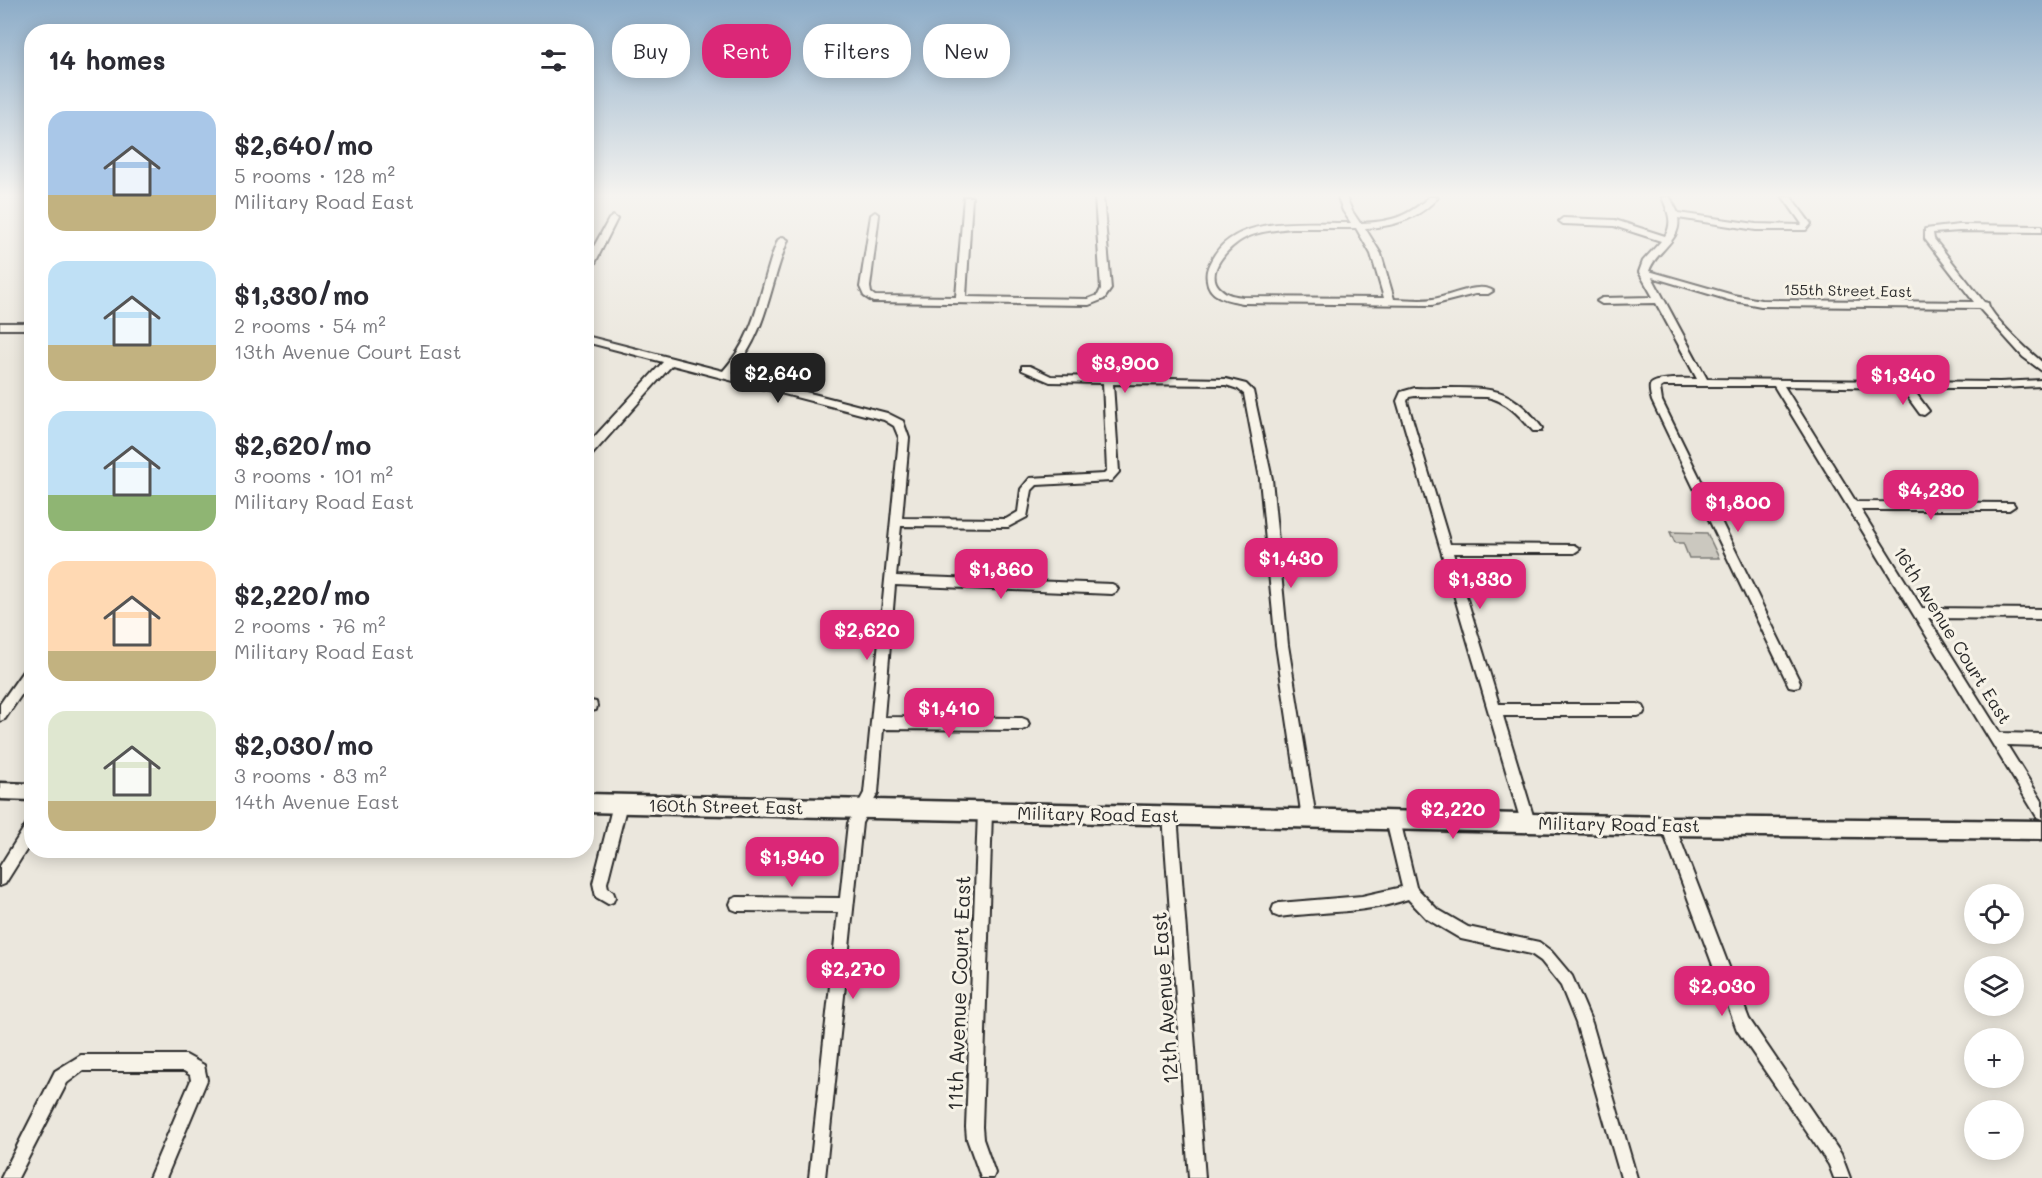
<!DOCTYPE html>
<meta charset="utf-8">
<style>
body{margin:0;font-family:Mali,sans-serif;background:#f7f7f7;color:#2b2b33;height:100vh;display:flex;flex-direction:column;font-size:22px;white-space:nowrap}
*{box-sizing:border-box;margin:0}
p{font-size:20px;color:#7c7c81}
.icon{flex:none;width:33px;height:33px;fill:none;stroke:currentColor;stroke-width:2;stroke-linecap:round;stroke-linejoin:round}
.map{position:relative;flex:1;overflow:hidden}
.details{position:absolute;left:24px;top:24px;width:570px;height:834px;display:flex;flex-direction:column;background:#fff;border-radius:24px;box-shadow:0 3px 15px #0003}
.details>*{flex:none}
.hud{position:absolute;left:612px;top:24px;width:570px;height:54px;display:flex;gap:12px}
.controls{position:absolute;left:1964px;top:884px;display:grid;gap:12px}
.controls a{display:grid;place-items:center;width:60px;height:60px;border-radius:50%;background:#fff;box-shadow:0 3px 15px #0003;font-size:30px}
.price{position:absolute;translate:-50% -51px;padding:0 14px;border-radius:12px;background:#db2777;color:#fff;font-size:20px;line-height:39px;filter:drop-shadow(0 2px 3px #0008)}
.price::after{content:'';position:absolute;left:50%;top:36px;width:18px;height:14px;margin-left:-9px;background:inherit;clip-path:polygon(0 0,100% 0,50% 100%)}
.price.current{background:#222;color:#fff}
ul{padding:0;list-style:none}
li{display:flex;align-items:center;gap:18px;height:150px;padding:0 24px}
li span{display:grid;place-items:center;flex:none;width:168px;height:120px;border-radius:18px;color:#555}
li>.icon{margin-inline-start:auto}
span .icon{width:72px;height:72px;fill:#fffc;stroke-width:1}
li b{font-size:26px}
h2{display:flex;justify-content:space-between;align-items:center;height:72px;padding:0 24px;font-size:26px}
.pill{padding:0 21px;border-radius:24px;background:#fff;box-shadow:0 3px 15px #0003;font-size:21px;line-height:54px}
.pill.current{background:#db2777;color:#fff}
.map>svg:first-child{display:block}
</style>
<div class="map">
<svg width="2042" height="1178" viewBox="0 0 2042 1178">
<rect width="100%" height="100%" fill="#ebe7dd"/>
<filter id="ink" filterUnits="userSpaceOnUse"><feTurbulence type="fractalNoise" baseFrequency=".0167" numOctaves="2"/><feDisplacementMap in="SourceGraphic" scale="12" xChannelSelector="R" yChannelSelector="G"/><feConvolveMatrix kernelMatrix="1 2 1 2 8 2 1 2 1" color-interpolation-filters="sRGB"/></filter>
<g filter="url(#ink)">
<path fill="#cbc8bf" stroke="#7b7a75" stroke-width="1.5" d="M1670 532 1707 533 1719 558H1689L1683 543H1675Z"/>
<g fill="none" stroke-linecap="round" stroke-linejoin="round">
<g stroke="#2b2b2b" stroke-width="4">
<path id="street" d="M964 197H972L966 297 1088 299 1098 295 1101 289 1095 197H1103L1111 289 1104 299 1089 305 873 302 864 296 860 287 871 215 875 212 879 215 870 287 871 293 875 296 956 297Z
M1338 197H1346L1352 211 1360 223C1391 222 1407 217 1429 197H1438C1419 219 1393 227 1365 228L1381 254 1394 299C1406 299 1420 301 1433 299 1449 297 1479 281 1493 291L1488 294H1475L1432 305 1243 303C1228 300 1209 298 1207 280 1205 270 1210 262 1215 254 1242 214 1310 224 1351 223L1343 211ZM1291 228H1356L1371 254 1384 298 1243 297C1235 296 1227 295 1221 289 1202 273 1230 245 1245 238 1259 231 1276 230 1291 228Z
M1662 197H1670L1678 213 1756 224 1801 225 1802 224 1783 197H1791L1811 224 1806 230H1756L1678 218C1682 241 1656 250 1649 271L1733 295 1761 300 1974 302 1925 239V229L1959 225 2042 226V232L1959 231 1933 233 1934 239 1984 302 1988 303C1989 315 2031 353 2042 362V371L2023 357 1979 308 1761 306 1729 300 1652 277 1707 379 2000 382 2042 380V386L2000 388H1912L1929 411 1924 415 1920 414 1901 388 1784 386 1856 502 2013 503 2015 506 2009 510H1861L1922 608 2042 609V619L1928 618 2000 733 2042 734V746L2007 745 2042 801V819L2037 817 1774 386H1663L1660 388 1662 401 1800 682 1799 686 1794 687 1789 686 1652 401C1651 397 1649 390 1650 386 1653 377 1688 379 1697 379L1656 303 1602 304 1597 301 1602 298 1653 297 1639 272 1643 261 1661 241 1614 226 1563 224 1559 221 1563 218 1615 220 1665 236C1674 222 1667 210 1662 197Z
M613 216 617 219 591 271 586 274V261L609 219Z
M783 237 788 240C768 289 768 331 732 373L887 413 903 421 909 438 902 518 1006 519 1018 512 1021 489 1030 478 1104 474 1107 471 1103 383 1050 382 1022 370V366H1030L1051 376 1226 379 1246 384 1253 391 1272 479 1288 645 1316 818 1314 822 1309 824 1304 822 1302 818 1276 645 1260 479 1244 394 1238 389 1226 385 1113 384 1119 472 1111 481 1037 485 1032 490 1027 517 1008 527 901 526 896 576 1112 584 1116 586 1118 589 1116 592 1112 594 895 585 884 717 1022 718 1027 720 1029 724 1027 728 1022 730 883 729 878 793 862 823 825 1178H809L838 912 737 911 732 909 730 904 732 899 737 897 840 898 848 823 864 793 899 438 894 426 884 420 672 365 590 457 586 458V446L663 362 586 342V336L723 371C756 334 758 298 773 253L778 240Z
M0 323H32V329H0Z
M1415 388C1437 389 1485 385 1504 394 1519 401 1533 415 1542 428L1541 431H1533C1520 416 1507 401 1487 397L1415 396 1409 397 1407 401 1450 544 1574 545 1580 549 1574 553H1453L1499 704H1638L1643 706 1645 710 1643 714 1638 716H1503L1535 822 1533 827 1528 828 1523 827 1521 822 1397 401 1401 392Z
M32 663V679L5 719 0 721V704L28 664Z
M586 700 596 702 597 706 596 710 586 712Z
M620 798 625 800 627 804 607 883 608 888 613 892 615 897 613 902 608 904 596 897 593 883 613 804 615 800Z
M985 806 990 808 992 812 982 1127 983 1139 995 1173 993 1178H981L967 1139 966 1127 978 812 980 808Z
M1170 809 1175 811 1177 815 1205 1178H1189L1163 815 1165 811Z
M1393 814 1398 815 1400 820 1416 887 1437 909 1468 927 1539 942 1551 951 1572 976 1592 1023 1637 1178H1621L1576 1023 1561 986 1541 961 1531 954 1461 939 1427 919 1408 899C1366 914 1322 911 1279 917L1274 915 1272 910 1274 905 1279 903 1362 896 1402 887 1386 820 1388 815Z
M1668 820 1673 821 1675 826 1749 1019 1841 1154 1850 1178H1834L1829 1165 1813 1141 1737 1030 1661 826 1663 821Z
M32 822V841L5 884 0 886V866L27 823Z
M81 1055H186L204 1065 207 1080 166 1178H149L191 1080 190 1075 184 1071H83L67 1083 18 1178H1L55 1071Z"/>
</g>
<g stroke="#2b2b2b" stroke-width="5">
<path id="secondary" d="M0 783 32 784V800L0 799Z
M586 794 1668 817 2042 821V839L1668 835 586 812Z"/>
</g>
<use href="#street" fill="#f7f3e8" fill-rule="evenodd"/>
<use href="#secondary" fill="#f7f3e8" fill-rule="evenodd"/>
</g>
</g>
<linearGradient id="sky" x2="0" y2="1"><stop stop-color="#8cacc8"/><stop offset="0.54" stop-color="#f6f4f0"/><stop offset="1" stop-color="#f6f4f0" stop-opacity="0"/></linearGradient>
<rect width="2042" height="362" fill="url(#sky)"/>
<g text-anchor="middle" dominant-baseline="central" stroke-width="6" stroke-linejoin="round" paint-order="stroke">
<g font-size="15" fill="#2b2b2b" stroke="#f7f3e8">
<text transform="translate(1848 290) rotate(1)">155th Street East</text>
</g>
<g font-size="18" fill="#2b2b2b" stroke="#f7f3e8">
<text transform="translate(1953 635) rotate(58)">16th Avenue Court East</text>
<text transform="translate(726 806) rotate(1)">160th Street East</text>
<text transform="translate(1098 814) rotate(1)">Military Road East</text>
<text transform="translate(1619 824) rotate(1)">Military Road East</text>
</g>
<g font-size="21" fill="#2b2b2b" stroke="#f7f3e8">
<text transform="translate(958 993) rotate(-88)">11th Avenue Court East</text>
<text transform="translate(1164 998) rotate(-94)">12th Avenue East</text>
</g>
</g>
</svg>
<div class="controls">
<a><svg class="icon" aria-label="locate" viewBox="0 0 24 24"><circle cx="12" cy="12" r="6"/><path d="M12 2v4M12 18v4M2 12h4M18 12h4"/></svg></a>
<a><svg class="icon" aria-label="layers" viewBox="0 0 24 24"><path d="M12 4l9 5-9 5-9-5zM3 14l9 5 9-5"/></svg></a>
<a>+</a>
<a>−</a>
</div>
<b class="price" style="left:1125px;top:394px">$3,900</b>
<b class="price current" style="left:778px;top:404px">$2,640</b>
<b class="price" style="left:1903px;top:406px">$1,340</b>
<b class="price" style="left:1931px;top:521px">$4,230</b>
<b class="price" style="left:1738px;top:533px">$1,800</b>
<b class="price" style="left:1291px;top:589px">$1,430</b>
<b class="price" style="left:1001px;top:600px">$1,860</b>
<b class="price" style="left:1480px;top:610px">$1,330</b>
<b class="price" style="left:867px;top:661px">$2,620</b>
<b class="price" style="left:949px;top:739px">$1,410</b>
<b class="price" style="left:1453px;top:840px">$2,220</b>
<b class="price" style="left:792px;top:888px">$1,940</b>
<b class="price" style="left:853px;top:1000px">$2,270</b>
<b class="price" style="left:1722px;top:1017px">$2,030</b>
<div class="hud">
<a class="pill">Buy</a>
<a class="pill current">Rent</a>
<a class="pill">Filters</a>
<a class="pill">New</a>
</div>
<section class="details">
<h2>14 homes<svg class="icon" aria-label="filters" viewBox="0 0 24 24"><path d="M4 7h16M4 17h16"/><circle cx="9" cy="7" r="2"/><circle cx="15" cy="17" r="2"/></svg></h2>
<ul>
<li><span style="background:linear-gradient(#a9c7e8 70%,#c2b280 0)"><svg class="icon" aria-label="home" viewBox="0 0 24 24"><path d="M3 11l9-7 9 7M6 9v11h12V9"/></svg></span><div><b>$2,640/mo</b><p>5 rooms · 128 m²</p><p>Military Road East</p></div></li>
<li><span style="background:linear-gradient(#bfe0f5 70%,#c2b280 0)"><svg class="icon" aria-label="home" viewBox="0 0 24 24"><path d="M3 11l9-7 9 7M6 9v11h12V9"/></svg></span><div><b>$1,330/mo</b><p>2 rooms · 54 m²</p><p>13th Avenue Court East</p></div></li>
<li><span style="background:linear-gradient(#bfe0f5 70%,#8fb573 0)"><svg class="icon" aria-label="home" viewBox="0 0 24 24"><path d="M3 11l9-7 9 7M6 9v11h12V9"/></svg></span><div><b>$2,620/mo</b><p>3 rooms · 101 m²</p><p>Military Road East</p></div></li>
<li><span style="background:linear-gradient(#ffd9b3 75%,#c2b280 0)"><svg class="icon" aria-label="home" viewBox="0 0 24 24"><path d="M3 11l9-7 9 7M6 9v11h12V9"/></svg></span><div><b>$2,220/mo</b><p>2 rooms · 76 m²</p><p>Military Road East</p></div></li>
<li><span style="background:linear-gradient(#dfe7d0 75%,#c2b280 0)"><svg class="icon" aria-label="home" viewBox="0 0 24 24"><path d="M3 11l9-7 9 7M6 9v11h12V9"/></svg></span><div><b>$2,030/mo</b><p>3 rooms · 83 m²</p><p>14th Avenue East</p></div></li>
</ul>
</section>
</div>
